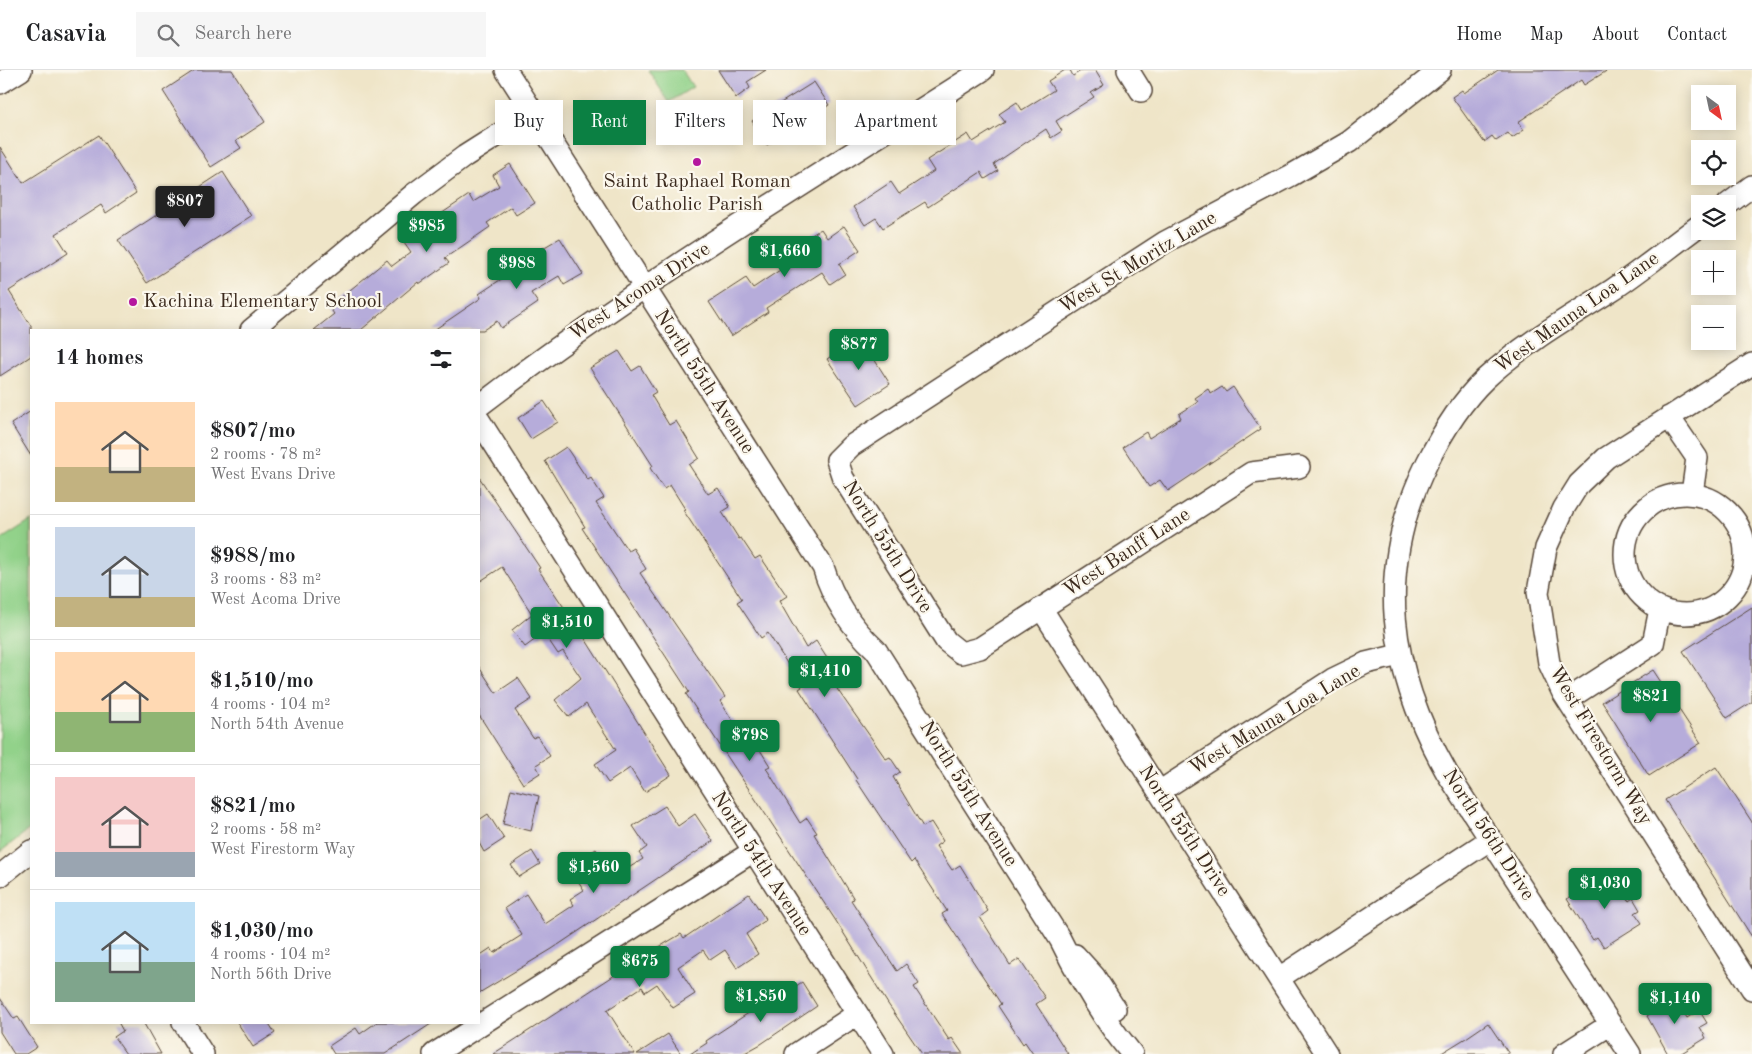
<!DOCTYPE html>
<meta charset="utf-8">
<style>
body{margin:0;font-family:"Old Standard TT",serif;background:#f6f6f6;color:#202124;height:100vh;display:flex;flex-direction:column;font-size:19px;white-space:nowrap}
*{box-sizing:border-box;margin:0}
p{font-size:16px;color:#757577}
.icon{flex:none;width:28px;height:28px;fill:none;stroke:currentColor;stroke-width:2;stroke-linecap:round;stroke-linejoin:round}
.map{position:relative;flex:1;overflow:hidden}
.sheet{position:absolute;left:30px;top:259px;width:450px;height:695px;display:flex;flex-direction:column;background:#fff;border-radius:0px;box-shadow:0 2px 12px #0003}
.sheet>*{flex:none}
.banner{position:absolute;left:495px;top:30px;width:475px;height:45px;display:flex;gap:10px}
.needle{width:32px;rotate:147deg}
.fabs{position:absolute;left:1691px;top:15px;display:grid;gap:10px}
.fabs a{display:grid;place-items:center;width:45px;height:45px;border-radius:0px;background:#fff;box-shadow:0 2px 12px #0003;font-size:25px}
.price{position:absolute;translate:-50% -42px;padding:0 11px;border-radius:5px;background:#0b8043;color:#fff;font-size:16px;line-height:32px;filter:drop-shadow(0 1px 2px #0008)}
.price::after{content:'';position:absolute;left:50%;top:30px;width:15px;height:11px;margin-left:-8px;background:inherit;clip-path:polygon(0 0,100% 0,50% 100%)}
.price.current{background:#222;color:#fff}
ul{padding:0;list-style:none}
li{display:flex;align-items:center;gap:15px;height:125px;padding:0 25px}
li+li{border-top:1px solid #e0e0e0}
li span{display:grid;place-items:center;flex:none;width:140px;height:100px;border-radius:0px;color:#555}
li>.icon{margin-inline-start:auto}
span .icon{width:60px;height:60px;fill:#fffc;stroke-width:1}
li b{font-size:21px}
h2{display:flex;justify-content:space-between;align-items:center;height:60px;padding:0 25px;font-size:21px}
.pill{padding:0 18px;border-radius:0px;background:#fff;box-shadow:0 2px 12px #0003;font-size:18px;line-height:45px}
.pill.current{background:#0b8043;color:#fff}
header{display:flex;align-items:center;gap:30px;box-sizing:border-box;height:70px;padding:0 25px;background:#fff;border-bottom:1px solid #e0e0e0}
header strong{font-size:24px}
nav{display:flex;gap:28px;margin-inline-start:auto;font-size:18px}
.search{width:350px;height:45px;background:#f6f6f6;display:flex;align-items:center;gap:12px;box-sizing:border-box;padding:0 18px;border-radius:0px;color:#757577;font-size:19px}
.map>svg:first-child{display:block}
</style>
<header>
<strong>Casavia</strong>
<div class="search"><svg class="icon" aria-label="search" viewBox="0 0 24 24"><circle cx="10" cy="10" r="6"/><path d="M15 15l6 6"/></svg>Search here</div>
<nav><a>Home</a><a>Map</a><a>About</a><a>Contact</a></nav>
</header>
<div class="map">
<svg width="1752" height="984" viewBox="0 0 1752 984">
<rect width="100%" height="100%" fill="#fbf7ec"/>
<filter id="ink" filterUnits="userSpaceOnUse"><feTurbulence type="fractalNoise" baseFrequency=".02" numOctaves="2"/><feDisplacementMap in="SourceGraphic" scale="10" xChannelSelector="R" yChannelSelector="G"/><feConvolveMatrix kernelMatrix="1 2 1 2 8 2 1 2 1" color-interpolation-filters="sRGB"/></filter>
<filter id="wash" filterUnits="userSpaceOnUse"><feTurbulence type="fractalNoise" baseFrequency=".0096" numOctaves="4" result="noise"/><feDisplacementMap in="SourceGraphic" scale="20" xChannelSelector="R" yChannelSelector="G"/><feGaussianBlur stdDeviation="1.12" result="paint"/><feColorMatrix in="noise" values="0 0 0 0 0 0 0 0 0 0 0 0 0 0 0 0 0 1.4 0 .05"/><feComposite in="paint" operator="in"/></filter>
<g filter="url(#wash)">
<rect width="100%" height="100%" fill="#efe5c8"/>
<path fill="#92d28a" stroke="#667e54" d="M648 0H682L693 17 669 32Z
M31 450V758L0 782V470Z"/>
<g id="blocks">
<path fill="#b6acda" d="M195 0H232L265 52 236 71 241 78 211 97 163 21Z
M718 0H766L747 12 750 18 736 28Z
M1065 0H1070L1073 6 1082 0H1095L1104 15 1091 23 1094 27 1056 51 1062 61 1051 68 1046 59 994 94 998 101 985 109 981 102 928 137 925 132 883 158 876 148 865 155 853 137 891 112 899 124 934 101 927 90 968 64 973 72 1005 52 999 44 1017 32 1022 40 1054 20 1048 11Z
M1498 0H1608L1584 15 1581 10 1518 52 1524 60 1512 68 1508 63 1496 71 1492 66 1484 72 1452 27 1462 20 1464 23Z
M814 12 829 35 767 75 752 51Z
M99 65 136 123 106 143 101 135 56 164 68 183 9 221 31 256V286L0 306V77L23 113Z
M510 94 535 133 516 145 511 137 487 153 490 157 445 188 449 193 419 214 418 212 361 260H314L334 244 329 237 387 190 392 196 411 182 404 172 433 152 432 150 469 125 473 132 499 116 493 105Z
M223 102 251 146 147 213 118 170Z
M844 156 860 180 839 194 845 204 830 214 822 202 766 238 768 242 731 266 709 232 746 208 753 218 783 198 776 188 821 159 827 168Z
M560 168 583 204 564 215 559 206 531 223 538 233 501 258 497 251 483 260H434L481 228 479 224 533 188 531 185Z
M860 267 890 314 858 335 827 289Z
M619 281 632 301 640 296 656 322 651 325 669 355 676 351 699 388 689 395 708 424 718 418 730 437 722 442 739 469 741 468 755 489 760 486 787 526 779 531 806 578 816 571 844 615 837 619 886 689 890 687 900 702 893 707 923 757 931 752 943 771 936 776 952 800 960 795 973 816 988 841 980 847 1010 895 1019 889 1045 928 1036 934 1068 984H1033L1025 972 1023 974 998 936 1001 934 942 844 947 841 914 790 911 793 856 710 857 709 799 619 802 617 768 563 761 568 737 532 742 529 683 440 685 439 670 415 664 419 650 398 653 396 590 298Z
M1222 317 1226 322 1233 317 1261 359 1168 421 1160 410 1149 417 1123 377 1146 362 1149 368 1181 348 1179 344 1198 332 1195 328 1208 319 1211 324Z
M544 331 558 352 531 369 518 348Z
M31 341V386L11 354Z
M566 377 588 410 591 408 604 428 596 433 628 481 633 478 646 499 640 503 725 627 720 631 751 679 757 675 770 696 766 698 800 753 807 748 817 763 814 764 854 829 851 830 897 901 906 894 919 914 914 917 949 970 952 968 963 984H922L888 934 836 851 686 624 689 622 582 458 585 457 545 391Z
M479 407 540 498 538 499 584 567 671 705 645 722 630 698 608 713 595 694 616 680 586 634 569 647 555 630 581 608 563 581 558 584 544 563 525 577 512 560 532 544 502 497 479 512Z
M1752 537V632L1727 648 1683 581Z
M479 597 496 623 518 608 532 629 515 640 533 668 537 666 550 686 536 695 540 703 523 714 479 645Z
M1653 600 1701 673 1649 706 1602 632Z
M1716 697 1752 752V867L1665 730Z
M511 719 539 726 531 761 503 754Z
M665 736 678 756 695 744 713 771 552 879 479 923V886L491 878 494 883 522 865 505 838 526 824 545 854 574 835 570 829 584 820 569 797 596 779 614 807 643 789 639 783 647 777 633 756Z
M488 744 504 769 484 782 479 773V750Z
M532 781 540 794 519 807 511 795Z
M1610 802 1629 831 1633 828 1640 840 1635 843 1642 853 1604 877 1597 867 1593 870 1567 829Z
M749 824 766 850 746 864 758 884 737 898 725 880 710 890 703 880 678 897 695 924 673 938 657 914 645 922 642 917 607 940 635 984H493L649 883 681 864 684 868Z
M802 912 817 936 761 974 743 984H690L707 973 706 971 782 921 784 924Z
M1670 920 1687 948 1699 940 1707 953 1700 957 1706 968 1680 984H1668L1647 946 1651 943 1646 935Z
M0 928 14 949 18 947 37 977 26 984H14L0 962Z
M118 952H143L161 984H126L114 967 123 961Z
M237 952H268L275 963 253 977Z
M377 952H434L385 984H334L329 976 356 958 360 964Z
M1488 953 1509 984H1440L1466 968Z
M668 964 681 984H637Z"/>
</g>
</g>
<g filter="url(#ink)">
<use href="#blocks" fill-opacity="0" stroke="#564638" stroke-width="1"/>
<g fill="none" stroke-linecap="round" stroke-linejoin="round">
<g stroke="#564638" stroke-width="24">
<path id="minor" d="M506 0 823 497C833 529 851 557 876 580L1060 869C1080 910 1102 948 1132 984
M1128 0 1141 21
M0 13 21 0
M1728 134 1752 116
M251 260 414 124 465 86 533 43
M1752 294 1606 388 1579 414 1564 438 1546 478 1538 522 1549 593 1562 621 1752 919
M479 336C639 213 813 109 983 0
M1669 347 1697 388 1692 424
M479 350 883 984
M1299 397 1251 403 980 578 961 583 946 571 843 408 837 390 851 376 1165 172 1290 106 1349 72 1440 0
M1625 484a60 60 0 1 1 120 0a60 60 0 1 1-120 0Z
M1041 538 1327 984
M1568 629 1653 574 1660 539
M1159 722 1333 609 1366 593 1399 585
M0 806 31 781
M1075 885 1094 906 1115 939
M1279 908 1491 769
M183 952 203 984
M434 984 752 782
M796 984 857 944
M1564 984 1611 954
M1630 984 1447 703C1389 600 1374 501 1427 393 1442 363 1461 332 1485 309 1523 274 1568 248 1612 220 1642 200 1671 176 1700 155"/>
</g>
<use href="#minor" stroke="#fff" stroke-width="21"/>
</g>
</g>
<g fill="#b5179e" stroke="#fbf7ec" stroke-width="2">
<circle cx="697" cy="92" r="5"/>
<circle cx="133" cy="232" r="5"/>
</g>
<g text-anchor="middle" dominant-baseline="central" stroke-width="4.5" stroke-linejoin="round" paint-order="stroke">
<g font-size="20" fill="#3b2a1e" stroke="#fbf7ec">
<text x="697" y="112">Saint Raphael Roman<tspan x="697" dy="23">Catholic Parish</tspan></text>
<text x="143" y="232" text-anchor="start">Kachina Elementary School</text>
</g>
<g font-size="20" fill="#3b2a1e" stroke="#fbf7ec">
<text transform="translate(1138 193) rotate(-31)">West St Moritz Lane</text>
<text transform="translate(640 222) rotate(-33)">West Acoma Drive</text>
<text transform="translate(1577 243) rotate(-35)">West Mauna Loa Lane</text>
<text transform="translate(704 312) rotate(57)">North 55th Avenue</text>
<text transform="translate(887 477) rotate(58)">North 55th Drive</text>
<text transform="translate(1127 483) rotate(-33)">West Banff Lane</text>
<text transform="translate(1275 650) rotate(-31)">West Mauna Loa Lane</text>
<text transform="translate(1600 676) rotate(59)">West Firestorm Way</text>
<text transform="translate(968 724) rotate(58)">North 55th Avenue</text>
<text transform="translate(1184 761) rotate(57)">North 55th Drive</text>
<text transform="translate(1488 765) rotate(57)">North 56th Drive</text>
<text transform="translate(761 794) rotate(57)">North 54th Avenue</text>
</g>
</g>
</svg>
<div class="fabs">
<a><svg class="needle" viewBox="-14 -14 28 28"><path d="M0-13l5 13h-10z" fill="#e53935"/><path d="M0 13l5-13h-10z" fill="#757577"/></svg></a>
<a><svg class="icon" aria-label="locate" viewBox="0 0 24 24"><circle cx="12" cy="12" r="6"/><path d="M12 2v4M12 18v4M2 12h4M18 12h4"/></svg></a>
<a><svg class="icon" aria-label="layers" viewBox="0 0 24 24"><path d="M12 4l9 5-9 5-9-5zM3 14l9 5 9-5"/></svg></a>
<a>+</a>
<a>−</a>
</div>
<b class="price current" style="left:185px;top:158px">$807</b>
<b class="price" style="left:427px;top:183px">$985</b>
<b class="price" style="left:785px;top:208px">$1,660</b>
<b class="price" style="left:517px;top:220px">$988</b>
<b class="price" style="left:859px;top:301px">$877</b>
<b class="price" style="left:567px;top:579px">$1,510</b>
<b class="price" style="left:825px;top:628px">$1,410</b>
<b class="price" style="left:1651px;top:653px">$821</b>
<b class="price" style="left:750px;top:692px">$798</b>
<b class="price" style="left:594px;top:824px">$1,560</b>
<b class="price" style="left:1605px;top:840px">$1,030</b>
<b class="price" style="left:640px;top:918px">$675</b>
<b class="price" style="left:761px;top:953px">$1,850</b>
<b class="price" style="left:1675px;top:955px">$1,140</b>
<div class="banner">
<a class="pill">Buy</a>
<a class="pill current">Rent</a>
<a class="pill">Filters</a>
<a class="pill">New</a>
<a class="pill">Apartment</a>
</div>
<section class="sheet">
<h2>14 homes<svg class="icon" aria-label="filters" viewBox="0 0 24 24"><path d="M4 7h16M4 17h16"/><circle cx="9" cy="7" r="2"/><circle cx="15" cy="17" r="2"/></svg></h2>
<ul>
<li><span style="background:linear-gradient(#ffd9b3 65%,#c2b280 0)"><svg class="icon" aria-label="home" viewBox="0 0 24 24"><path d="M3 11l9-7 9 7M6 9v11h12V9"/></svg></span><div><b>$807/mo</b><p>2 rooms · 78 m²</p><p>West Evans Drive</p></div></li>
<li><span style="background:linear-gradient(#c9d6e8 70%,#c2b280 0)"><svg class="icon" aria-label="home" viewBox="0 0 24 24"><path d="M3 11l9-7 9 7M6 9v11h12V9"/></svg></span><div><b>$988/mo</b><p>3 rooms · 83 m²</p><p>West Acoma Drive</p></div></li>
<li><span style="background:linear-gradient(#ffd9b3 60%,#8fb573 0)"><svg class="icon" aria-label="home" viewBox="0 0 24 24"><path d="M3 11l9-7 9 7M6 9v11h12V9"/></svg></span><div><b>$1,510/mo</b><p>4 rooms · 104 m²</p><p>North 54th Avenue</p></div></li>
<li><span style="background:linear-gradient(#f6c9c9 75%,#9aa5b1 0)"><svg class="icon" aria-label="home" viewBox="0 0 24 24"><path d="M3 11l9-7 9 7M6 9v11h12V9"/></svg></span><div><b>$821/mo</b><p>2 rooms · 58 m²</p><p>West Firestorm Way</p></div></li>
<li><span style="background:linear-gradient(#bfe0f5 60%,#7fa58c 0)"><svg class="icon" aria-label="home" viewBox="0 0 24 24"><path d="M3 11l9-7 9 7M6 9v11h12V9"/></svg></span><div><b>$1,030/mo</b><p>4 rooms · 104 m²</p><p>North 56th Drive</p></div></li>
</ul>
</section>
</div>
